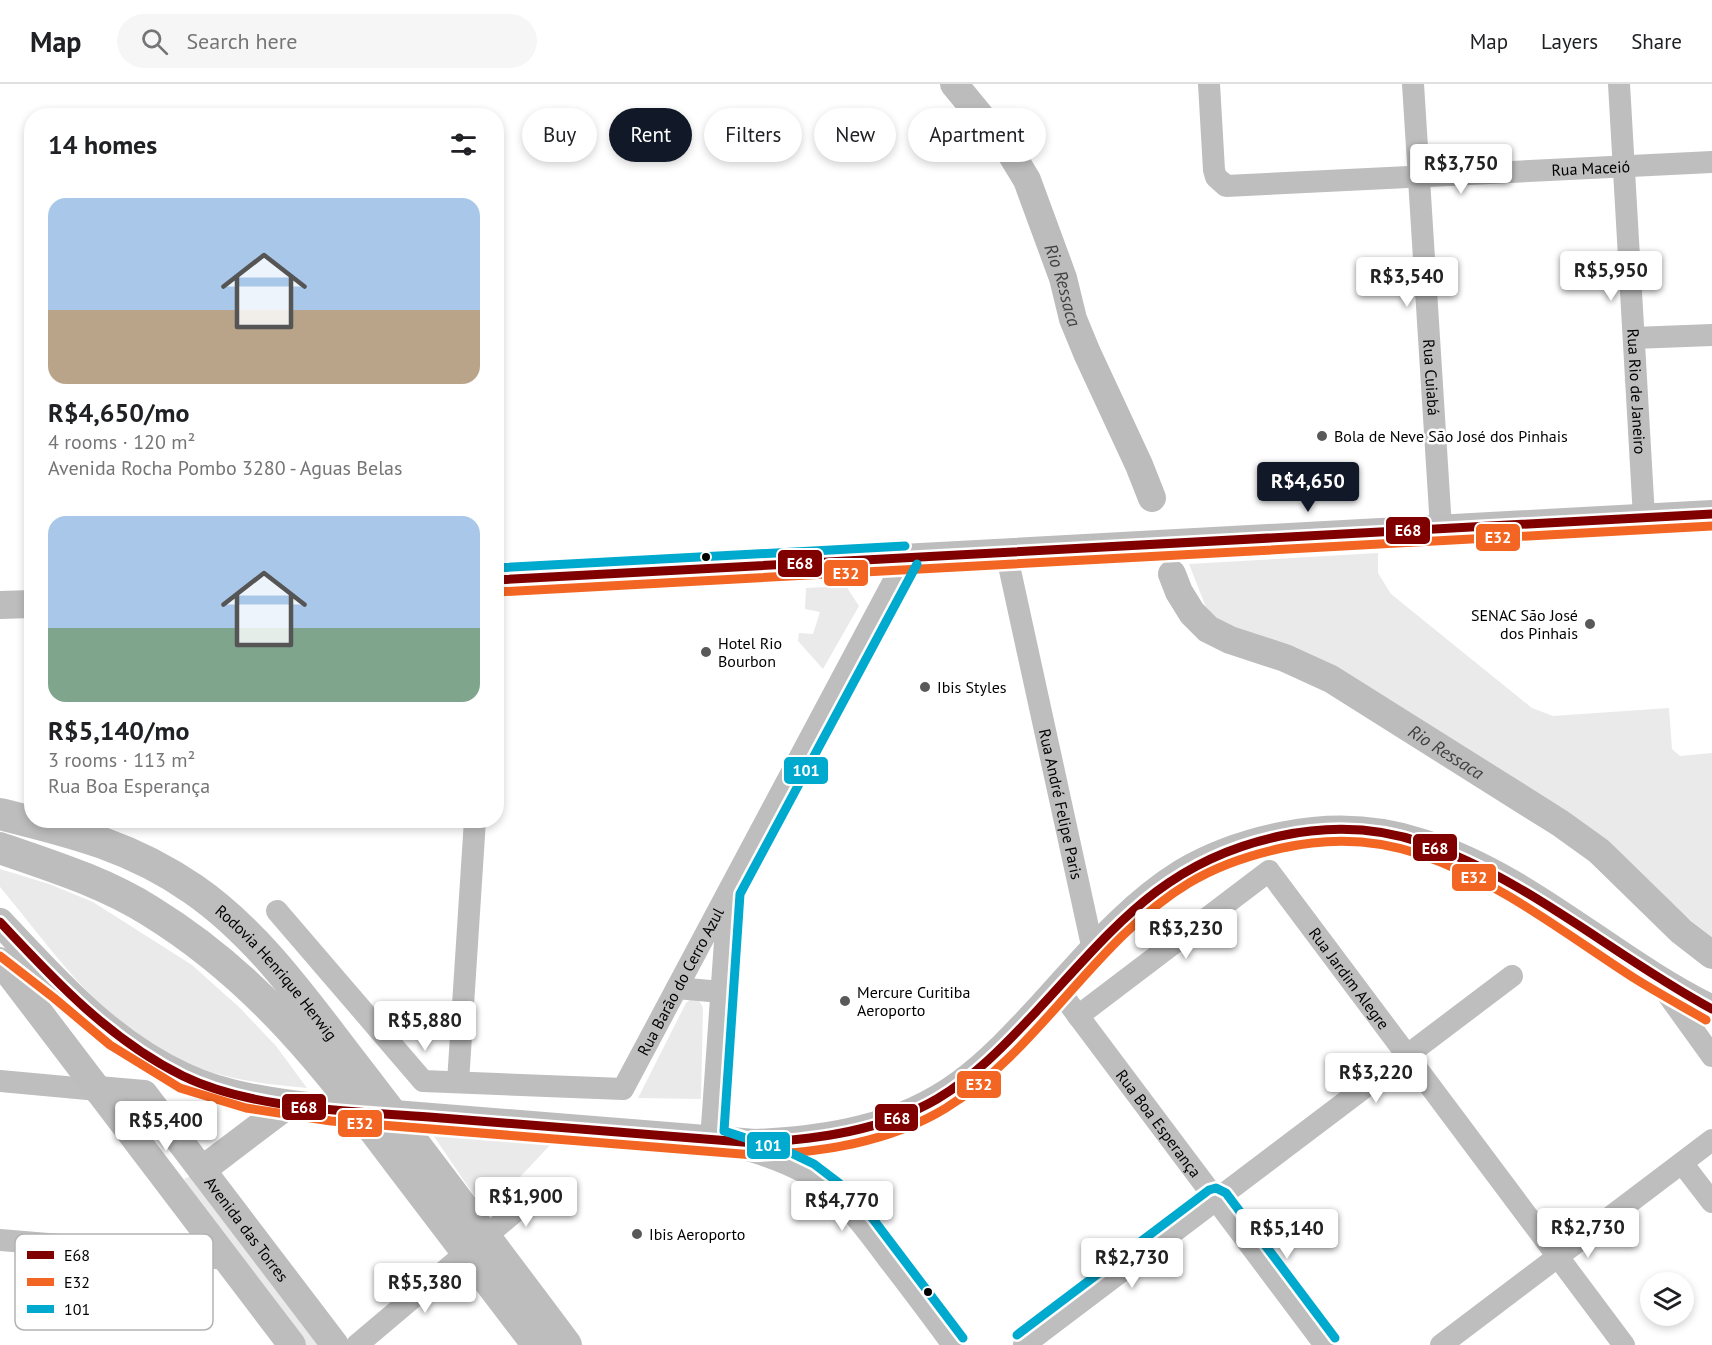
<!DOCTYPE html>
<meta charset="utf-8">
<style>
body{margin:0;font-family:"PT Sans",sans-serif;background:#f6f6f6;color:#202124;height:100vh;display:flex;flex-direction:column;font-size:22px;white-space:nowrap}
*{box-sizing:border-box;margin:0}
p{font-size:20px;color:#757577}
.icon{flex:none;width:33px;height:33px;fill:none;stroke:currentColor;stroke-width:2;stroke-linecap:round;stroke-linejoin:round}
.map{position:relative;flex:1;overflow:hidden}
.details{position:absolute;left:24px;top:24px;width:480px;height:720px;display:flex;flex-direction:column;background:#fff;border-radius:24px;box-shadow:0 3px 9px #0003}
.details>*{flex:none}
.top-card{position:absolute;left:522px;top:24px;width:570px;height:54px;display:flex;gap:12px}
.controls{position:absolute;left:1640px;top:1188px;display:grid;gap:12px}
.controls a{display:grid;place-items:center;width:54px;height:54px;border-radius:50%;background:#fff;box-shadow:0 3px 9px #0003;font-size:30px}
.price{position:absolute;translate:-50% -51px;padding:0 14px;border-radius:6px;background:#fff;color:#222;font-size:20px;line-height:39px;filter:drop-shadow(0 2px 3px #0008)}
.price::after{content:'';position:absolute;left:50%;top:36px;width:18px;height:14px;margin-left:-9px;background:inherit;clip-path:polygon(0 0,100% 0,50% 100%)}
.price.on{background:#111827;color:#fff}
ul{padding:0;list-style:none}
li{display:grid;align-content:center;gap:12px;height:318px;padding:0 24px}
li span{display:grid;place-items:center;height:186px;border-radius:18px;color:#555}
li>.icon{margin-inline-start:auto}
span .icon{width:108px;height:108px;fill:#fffc;stroke-width:1}
li b{font-size:26px}
h2{display:flex;justify-content:space-between;align-items:center;height:72px;padding:0 24px;font-size:26px}
.chip{padding:0 21px;border-radius:27px;background:#fff;box-shadow:0 3px 9px #0003;font-size:21px;line-height:54px}
.chip.on{background:#111827;color:#fff}
header{display:flex;align-items:center;gap:36px;box-sizing:border-box;height:84px;padding:0 30px;background:#fff;border-bottom:2px solid #e0e0e0}
header strong{font-size:28px}
nav{display:flex;gap:33px;margin-inline-start:auto;font-size:21px}
.search{width:420px;height:54px;background:#f6f6f6;display:flex;align-items:center;gap:15px;box-sizing:border-box;padding:0 21px;border-radius:33px;color:#757577;font-size:22px}
.map>svg:first-child{display:block}
</style>
<header>
<strong>Map</strong>
<div class="search"><svg class="icon" aria-label="search" viewBox="0 0 24 24"><circle cx="10" cy="10" r="6"/><path d="M15 15l6 6"/></svg>Search here</div>
<nav><a>Map</a><a>Layers</a><a>Share</a></nav>
</header>
<div class="map">
<svg width="1712" height="1261" viewBox="0 0 1712 1261">
<rect width="100%" height="100%" fill="#fff"/>
<path fill="#eaeaea" d="M1378 469V489L1391 510 1532 624 1553 632 1669 624 1672 665 1680 672 1712 669V853L1642 798 1579 741 1338 590 1300 572 1222 544 1207 526 1189 480Z
M846 502 859 522 823 585 798 557 799 549 813 550 820 528 805 525 806 504Z
M0 785 49 800 93 818 192 881 240 924 276 962 307 1004C261 1000 216 994 174 974 100 938 52 865 0 803Z
M691 915C698 915 701 918 703 924L701 1015 638 1014 686 919Z
M431 1048 553 1058 486 1129Z
M191 1092 327 1261H298L184 1095Z"/>
<g fill="none" stroke-linecap="round" stroke-linejoin="round">
<g stroke="#bcbcbc" stroke-width="28">
<path id="s1" d="M954 0 1010 68 1027 96 1063 194 1073 235 1087 269 1139 381 1152 414"/>
<path id="s2" d="M1172 490 1179 508 1192 529 1208 545 1230 556 1285 574 1331 595 1560 739 1599 767 1681 847 1712 871"/>
</g>
<g stroke="#bebebe" stroke-width="22">
<path id="s3" d="M1209 0 1214 86 1216 93 1226 102 1712 78"/>
<path id="s4" d="M1413 0 1441 444"/>
<path id="s5" d="M1619 0 1644 433"/>
<path d="M1634 254 1712 251"/>
<path id="s6" d="M1006 468 1093 866"/>
<path d="M728 815 711 1056C744 1065 777 1073 807 1090 842 1110 868 1148 892 1180 913 1207 933 1234 953 1261"/>
<path id="s7" d="M277 827 423 997 623 1005 906 474"/>
<path d="M1658 897 1712 972"/>
<path d="M677 904 721 908"/>
<path id="s8" d="M1058 905 1325 1261"/>
<path id="s9" d="M1078 932 1269 787 1624 1261"/>
<path d="M0 997 98 1006"/>
<path d="M458 998 475 736"/>
<path d="M1682 1079 1712 1118"/>
<path d="M485 1153 542 1105"/>
<path d="M0 1156 227 1175"/>
<path d="M357 1261 467 1168"/>
<path d="M1024 1261 1512 892"/>
<path d="M1441 1261 1712 1056"/>
</g>
<g stroke="#bdbdbd" stroke-width="28">
<path d="M496 496 1712 430"/>
<path d="M0 521 32 520"/>
<path d="M0 838C55 897 110 959 185 993 230 1014 283 1019 332 1025L755 1059C828 1056 900 1044 960 1000 990 978 1016 950 1041 923 1084 876 1127 823 1182 789 1214 770 1250 758 1286 751 1332 742 1378 744 1423 759 1530 793 1612 876 1712 925"/>
<path d="M0 877 292 1261"/>
<path id="s10" d="M98 1006 144 1010 335 1261"/>
<path d="M202 1086 289 1020"/>
</g>
<g stroke="#bdbdbd" stroke-width="32">
<path id="s11" d="M0 730C72 748 131 762 193 805 261 852 308 922 358 986 428 1077 497 1169 566 1261"/>
<path d="M0 764C52 782 104 798 150 827 259 894 328 984 403 1084 448 1143 493 1202 538 1261"/>
</g>
<g stroke="#fff" stroke-width="14">
<path id="bus-1" d="M496 496 1712 430
M0 838C55 897 110 956 183 992 253 1026 352 1027 429 1033 537 1042 646 1050 755 1059 818 1055 882 1047 937 1015 974 993 1004 962 1033 931 1111 848 1161 777 1280 752 1327 742 1377 743 1423 759 1528 795 1615 873 1712 925"/>
</g>
<g stroke="#fff" stroke-width="14">
<path id="bus-2" d="M497 508 1712 442
M0 872 54 914 110 961 180 1004 246 1024 331 1037 754 1071C819 1069 889 1059 946 1024 1041 965 1093 857 1189 799 1217 782 1250 771 1282 764 1327 754 1375 755 1419 770 1499 797 1564 849 1634 894 1658 909 1682 922 1706 936"/>
</g>
<g stroke="#fff" stroke-width="14">
<path id="bus-3" d="M917 480 740 810 724 1047 789 1068 814 1080 839 1099 873 1135 963 1254
M496 484 905 462
M1017 1251 1209 1106 1216 1104 1226 1109 1335 1254"/>
</g>
<use href="#bus-1" stroke="#800000" stroke-width="9"/>
<use href="#bus-2" stroke="#f26522" stroke-width="9"/>
<use href="#bus-3" stroke="#00a9ce" stroke-width="9"/>
</g>
<g fill="#595959" stroke="#fff" stroke-width="2">
<circle cx="1322" cy="352" r="6"/>
<circle cx="1590" cy="540" r="6"/>
<circle cx="706" cy="568" r="6"/>
<circle cx="925" cy="603" r="6"/>
<circle cx="845" cy="917" r="6"/>
<circle cx="637" cy="1150" r="6"/>
</g>
<g fill="#000" stroke="#fff" stroke-width="2">
<circle cx="706" cy="473" r="5"/>
<circle cx="928" cy="1208" r="5"/>
</g>
<g text-anchor="middle" dominant-baseline="central" stroke-width="5" stroke-linejoin="round" paint-order="stroke">
<g font-size="16" fill="#000" stroke="#fff">
<text stroke="none"><textPath href="#s3" startOffset="472">Rua Maceió</textPath></text>
<text stroke="none"><textPath href="#s4" startOffset="294">Rua Cuiabá</textPath></text>
<text stroke="none"><textPath href="#s5" startOffset="308">Rua Rio de Janeiro</textPath></text>
<text stroke="none"><textPath href="#s6" startOffset="258">Rua André Felipe Paris</textPath></text>
<text stroke="none"><textPath href="#s11" startOffset="327">Rodovia Henrique Herwig</textPath></text>
<text stroke="none"><textPath href="#s9" startOffset="374">Rua Jardim Alegre</textPath></text>
<text stroke="none"><textPath href="#s7" startOffset="546">Rua Barão do Cerro Azul</textPath></text>
<text stroke="none"><textPath href="#s8" startOffset="168">Rua Boa Esperança</textPath></text>
<text stroke="none"><textPath href="#s10" startOffset="216">Avenida das Torres</textPath></text>
</g>
<g font-size="16" fill="#000" stroke="#fff" text-anchor="start">
<text x="1334" y="352">Bola de Neve São José dos Pinhais</text>
<text x="1578" y="531" text-anchor="end">SENAC São José<tspan x="1578" dy="18">dos Pinhais</tspan></text>
<text x="718" y="559">Hotel Rio<tspan x="718" dy="18">Bourbon</tspan></text>
<text x="937" y="603">Ibis Styles</text>
<text x="857" y="908">Mercure Curitiba<tspan x="857" dy="18">Aeroporto</tspan></text>
<text x="649" y="1150">Ibis Aeroporto</text>
</g>
<g font-size="18" font-style="italic" fill="#404040" stroke="#fff">
<text stroke="none"><textPath href="#s1" startOffset="232">Rio Ressaca</textPath></text>
<text stroke="none"><textPath href="#s2" startOffset="336">Rio Ressaca</textPath></text>
</g>
</g>
<rect x="15" y="1150" width="198" height="96" rx="9" fill="#fff" stroke="#b2b2b2" stroke-width="1.5"/>
<rect x="27" y="1167" width="27" height="8" fill="#800000"/>
<rect x="27" y="1194" width="27" height="8" fill="#f26522"/>
<rect x="27" y="1221" width="27" height="8" fill="#00a9ce"/>
<g font-size="16" fill="#000">
<text x="64" y="1177">E68</text>
<text x="64" y="1204">E32</text>
<text x="64" y="1231">101</text>
</g>
<g stroke="#fff" stroke-width="2">
<rect x="1385" y="432" width="46" height="29" rx="6" fill="#800000"/>
<rect x="1475" y="439" width="46" height="29" rx="6" fill="#f26522"/>
<rect x="777" y="465" width="46" height="29" rx="6" fill="#800000"/>
<rect x="823" y="475" width="46" height="28" rx="6" fill="#f26522"/>
<rect x="783" y="672" width="46" height="29" rx="6" fill="#00a9ce"/>
<rect x="1412" y="749" width="46" height="29" rx="6" fill="#800000"/>
<rect x="1451" y="779" width="46" height="29" rx="6" fill="#f26522"/>
<rect x="956" y="986" width="46" height="29" rx="6" fill="#f26522"/>
<rect x="281" y="1009" width="46" height="28" rx="6" fill="#800000"/>
<rect x="874" y="1019" width="45" height="29" rx="6" fill="#800000"/>
<rect x="337" y="1025" width="46" height="29" rx="6" fill="#f26522"/>
<rect x="746" y="1047" width="45" height="29" rx="6" fill="#00a9ce"/>
</g>
<g font-size="16" text-anchor="middle" font-weight="bold" fill="#fff">
<text x="1408" y="452">E68</text>
<text x="1498" y="459">E32</text>
<text x="800" y="485">E68</text>
<text x="846" y="495">E32</text>
<text x="806" y="692">101</text>
<text x="1435" y="770">E68</text>
<text x="1474" y="799">E32</text>
<text x="979" y="1006">E32</text>
<text x="304" y="1029">E68</text>
<text x="897" y="1040">E68</text>
<text x="360" y="1045">E32</text>
<text x="768" y="1067">101</text>
</g>
</svg>
<div class="controls">
<a><svg class="icon" aria-label="layers" viewBox="0 0 24 24"><path d="M12 4l9 5-9 5-9-5zM3 14l9 5 9-5"/></svg></a>
</div>
<b class="price" style="left:1461px;top:111px">R$3,750</b>
<b class="price" style="left:1611px;top:218px">R$5,950</b>
<b class="price" style="left:1407px;top:224px">R$3,540</b>
<b class="price on" style="left:1308px;top:429px">R$4,650</b>
<b class="price" style="left:1186px;top:876px">R$3,230</b>
<b class="price" style="left:425px;top:968px">R$5,880</b>
<b class="price" style="left:1376px;top:1020px">R$3,220</b>
<b class="price" style="left:166px;top:1068px">R$5,400</b>
<b class="price" style="left:526px;top:1144px">R$1,900</b>
<b class="price" style="left:842px;top:1148px">R$4,770</b>
<b class="price" style="left:1588px;top:1175px">R$2,730</b>
<b class="price" style="left:1287px;top:1176px">R$5,140</b>
<b class="price" style="left:1132px;top:1205px">R$2,730</b>
<b class="price" style="left:425px;top:1230px">R$5,380</b>
<div class="top-card">
<a class="chip">Buy</a>
<a class="chip on">Rent</a>
<a class="chip">Filters</a>
<a class="chip">New</a>
<a class="chip">Apartment</a>
</div>
<section class="details">
<h2>14 homes<svg class="icon" aria-label="filters" viewBox="0 0 24 24"><path d="M4 7h16M4 17h16"/><circle cx="9" cy="7" r="2"/><circle cx="15" cy="17" r="2"/></svg></h2>
<ul>
<li><span style="background:linear-gradient(#a9c7e8 60%,#b9a48a 0)"><svg class="icon" aria-label="home" viewBox="0 0 24 24"><path d="M3 11l9-7 9 7M6 9v11h12V9"/></svg></span><div><b>R$4,650/mo</b><p>4 rooms · 120 m²</p><p>Avenida Rocha Pombo 3280 - Aguas Belas</p></div></li>
<li><span style="background:linear-gradient(#a9c7e8 60%,#7fa58c 0)"><svg class="icon" aria-label="home" viewBox="0 0 24 24"><path d="M3 11l9-7 9 7M6 9v11h12V9"/></svg></span><div><b>R$5,140/mo</b><p>3 rooms · 113 m²</p><p>Rua Boa Esperança</p></div></li>
</ul>
</section>
</div>
